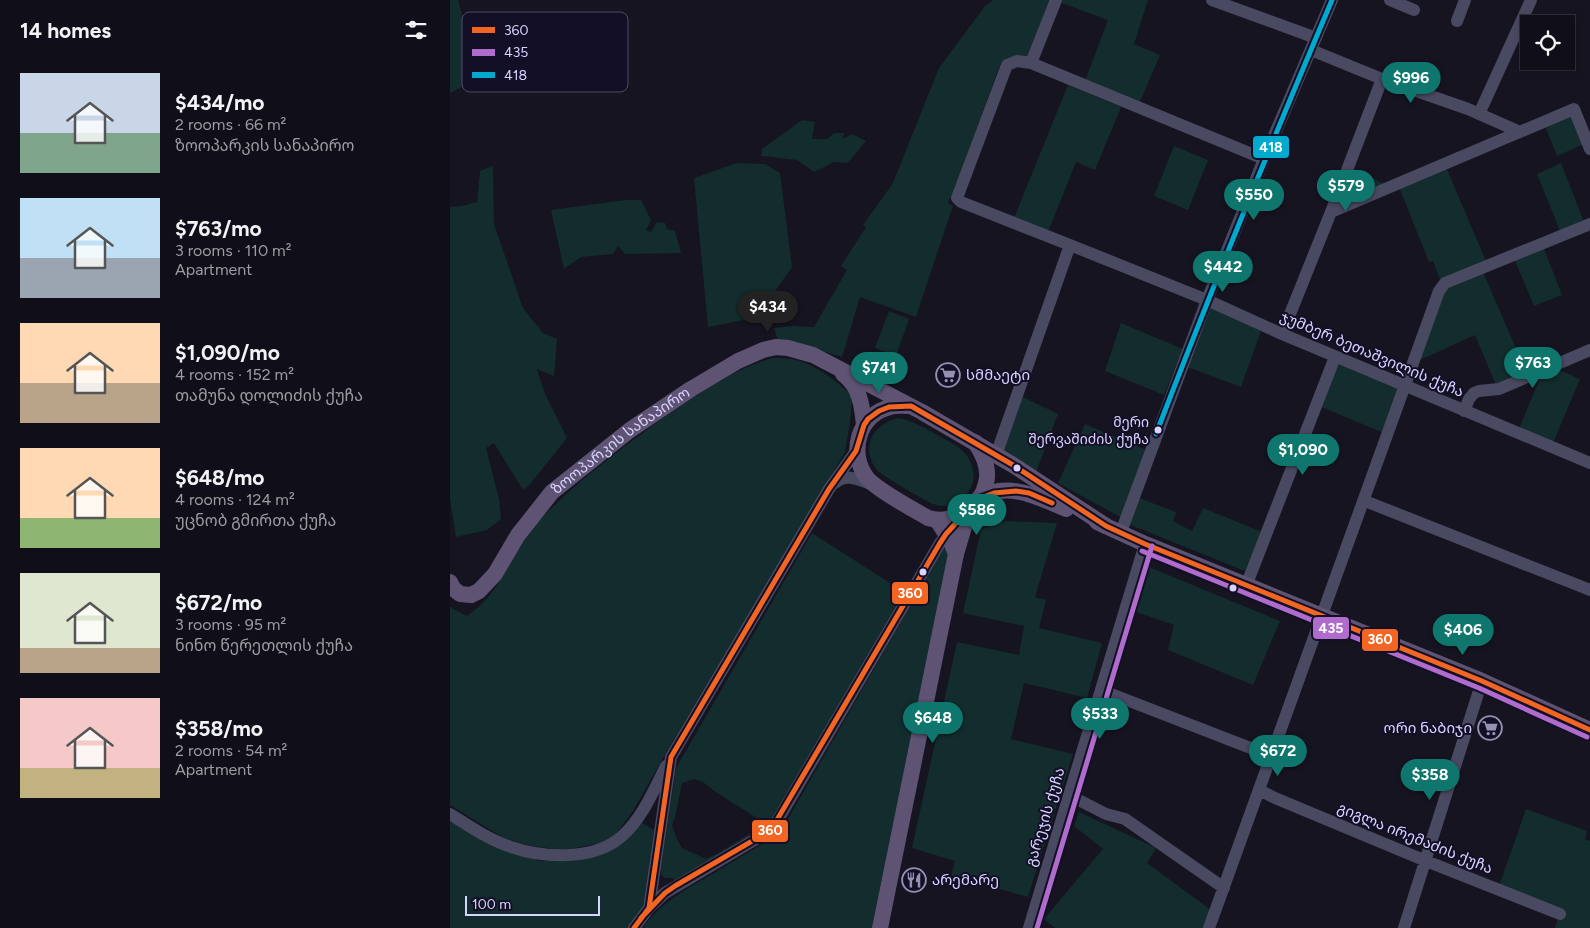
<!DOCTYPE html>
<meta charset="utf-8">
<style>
body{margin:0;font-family:Figtree,"Noto Sans Georgian",sans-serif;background:#191822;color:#f1f3f6;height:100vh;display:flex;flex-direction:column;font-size:19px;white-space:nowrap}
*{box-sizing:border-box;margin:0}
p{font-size:16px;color:#9c9ca2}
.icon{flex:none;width:28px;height:28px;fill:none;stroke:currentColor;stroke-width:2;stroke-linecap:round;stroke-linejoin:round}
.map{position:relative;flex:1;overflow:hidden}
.drawer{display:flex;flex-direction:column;background:#100f19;width:450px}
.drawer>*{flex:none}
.controls{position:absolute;left:1070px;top:15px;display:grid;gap:10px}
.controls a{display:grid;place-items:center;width:55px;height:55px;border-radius:0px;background:#100f19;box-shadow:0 2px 8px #0003,0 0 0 1px #302f38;font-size:25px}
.scale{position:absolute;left:15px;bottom:12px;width:135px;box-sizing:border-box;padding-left:5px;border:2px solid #d9d4ff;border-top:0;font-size:14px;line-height:18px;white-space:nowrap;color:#d9d4ff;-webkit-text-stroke:4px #130f26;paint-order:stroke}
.price{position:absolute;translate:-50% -42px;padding:0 11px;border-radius:18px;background:#0f766e;color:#fff;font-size:16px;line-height:32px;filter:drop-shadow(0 1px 2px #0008)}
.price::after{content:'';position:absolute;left:50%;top:30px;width:15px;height:11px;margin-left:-8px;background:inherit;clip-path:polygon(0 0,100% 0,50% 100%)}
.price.active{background:#222;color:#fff}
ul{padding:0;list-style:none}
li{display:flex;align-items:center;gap:15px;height:125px;padding:0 20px}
li span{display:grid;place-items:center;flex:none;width:140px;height:100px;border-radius:0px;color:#555}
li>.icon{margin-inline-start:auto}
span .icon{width:60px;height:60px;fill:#fffc;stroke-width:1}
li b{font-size:21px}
h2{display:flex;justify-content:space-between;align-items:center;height:60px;padding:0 20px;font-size:21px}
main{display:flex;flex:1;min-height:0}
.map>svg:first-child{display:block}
</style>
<main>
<section class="drawer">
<h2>14 homes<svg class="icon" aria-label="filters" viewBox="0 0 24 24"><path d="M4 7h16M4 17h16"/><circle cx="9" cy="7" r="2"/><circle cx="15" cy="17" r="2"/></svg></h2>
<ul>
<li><span style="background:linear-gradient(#c9d6e8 60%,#7fa58c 0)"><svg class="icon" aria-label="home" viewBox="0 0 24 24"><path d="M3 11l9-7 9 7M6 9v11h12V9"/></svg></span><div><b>$434/mo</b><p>2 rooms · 66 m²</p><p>ზოოპარკის სანაპირო</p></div></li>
<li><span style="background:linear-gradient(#bfe0f5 60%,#9aa5b1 0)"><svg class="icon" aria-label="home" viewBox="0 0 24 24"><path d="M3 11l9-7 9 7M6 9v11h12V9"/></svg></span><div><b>$763/mo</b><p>3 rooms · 110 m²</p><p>Apartment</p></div></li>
<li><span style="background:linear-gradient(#ffd9b3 60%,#b9a48a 0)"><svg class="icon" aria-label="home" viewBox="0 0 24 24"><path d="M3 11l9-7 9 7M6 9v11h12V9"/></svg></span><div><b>$1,090/mo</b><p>4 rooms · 152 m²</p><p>თამუნა დოლიძის ქუჩა</p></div></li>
<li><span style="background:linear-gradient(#ffd9b3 70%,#8fb573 0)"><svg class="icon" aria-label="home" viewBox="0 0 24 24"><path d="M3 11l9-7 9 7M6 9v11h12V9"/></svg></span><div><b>$648/mo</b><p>4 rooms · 124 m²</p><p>უცნობ გმირთა ქუჩა</p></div></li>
<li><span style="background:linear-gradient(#dfe7d0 75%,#b9a48a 0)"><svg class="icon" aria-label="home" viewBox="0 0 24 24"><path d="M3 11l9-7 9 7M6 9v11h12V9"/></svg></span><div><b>$672/mo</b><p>3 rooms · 95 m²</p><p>ნინო წერეთლის ქუჩა</p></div></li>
<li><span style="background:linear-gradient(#f6c9c9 70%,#c2b280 0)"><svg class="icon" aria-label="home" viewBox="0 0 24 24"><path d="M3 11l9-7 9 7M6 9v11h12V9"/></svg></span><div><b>$358/mo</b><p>2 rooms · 54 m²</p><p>Apartment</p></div></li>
</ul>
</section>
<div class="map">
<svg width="1140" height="928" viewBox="0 0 1140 928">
<rect width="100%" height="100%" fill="#161421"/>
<path fill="#132c2d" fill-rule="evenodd" d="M0 0H8L13 18 26 49 27 79 0 93Z
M543 0H602L579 57 558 59 551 62 502 197H500L498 203 503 206 466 317 410 297 392 357 360 347 328 341 324 328 344 326 364 327 397 270 391 266 416 227 413 225 443 183 489 68 535 6Z
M610 0H698L684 44 710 55 689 104 635 81 658 20 609 2Z
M618 85 671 107 645 170 626 162 598 232 564 218Z
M1119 116 1123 118 1134 144 1107 156 1095 126Z
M352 120 365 122 362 139H377L384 133H394L393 139 402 134 416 141 398 163 384 162 364 172 347 160 311 156 312 149Z
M724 146 758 160 738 210 704 196Z
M287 163 315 164 330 173 342 267 319 300 315 316 258 327 244 178Z
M1111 163 1134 222 1110 231 1087 174Z
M43 166 44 224 73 308 93 333 107 339 104 376 87 369 95 394 117 438 81 483 73 490 44 443 36 448 49 499 51 519 37 530 6 537 0 499V207L12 206 27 202 30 171Z
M996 167 1036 261 990 280 983 261 979 262 949 187Z
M901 168 937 185 887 206Z
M176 200H191L201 220 196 230 201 232 207 222 215 223 217 229 225 231 231 253 175 254 168 246 163 254 131 257 114 269 101 210Z
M1093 246 1112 295 1084 306 1064 258Z
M1033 272 1076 372 1046 385 1025 335 970 360 995 286Z
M758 306 811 331 791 387 737 367Z
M439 311 459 319 446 356 425 348Z
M671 323 733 349 714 395 655 371Z
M322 358C330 358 338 358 346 360 364 364 391 383 402 397L400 423 395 452 221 744 183 811 165 835 150 843 114 850 82 846 54 838 0 805V607L17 616C51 594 63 550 90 520 104 504 121 490 137 476 163 455 189 435 216 416 249 393 283 369 322 358Z
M887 362 949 388 934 433 869 406Z
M1105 368 1130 379 1103 443 1069 429 1092 373Z
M571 396 608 414 586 472 550 453Z
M448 418C464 421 475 428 489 436 496 440 503 443 509 448 522 457 529 477 519 491 515 498 506 505 498 505 494 506 489 506 486 505 480 504 431 475 427 470 410 448 422 425 448 418Z
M635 424 696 450 672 518 608 483Z
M689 498 726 512 723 521 742 531 753 508 812 532 795 571 678 524Z
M556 521 607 523 585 597 596 600 589 628 652 643 637 698 574 683 561 739 623 754 578 897 501 875 505 861 462 848 507 642 569 655 574 626 513 613 531 529Z
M362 533 454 592 319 824 225 880 222 878H215L211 875V868L226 768ZM244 779 253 782 264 791 310 820 309 828 268 853 256 859 232 848 226 837 222 825 225 817 232 783Z
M494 547 500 555 461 735 422 928H193C210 903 238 888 264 873 284 861 304 849 324 837L331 831Z
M699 567 830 621 803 685 718 650 724 625 686 612Z
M1076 809 1137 831 1135 839 1140 841V928H1105L1111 909 1049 886Z
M629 812 706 848 697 863 761 910 755 928H605L594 919 653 849 624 826Z
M0 820 49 848 91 861H126L140 855 191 822 204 830 193 907 178 928H0Z"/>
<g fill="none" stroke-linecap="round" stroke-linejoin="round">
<path stroke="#4a4962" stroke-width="12" d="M606 0 581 63 567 61 557 65 507 198 511 202 620 245
M762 0 866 38
M940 0 964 10
M1007 21 1015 0
M861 50 932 79 1018 109 1070 132
M581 63 814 159
M1029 114 1081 0
M881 212 1124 109 1140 149
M832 334 881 212 932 79
M1014 411 1019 399 1024 393 1029 391 1049 389 1140 350
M546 455 620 245 757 300 832 334 1140 463
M385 483C396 472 411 481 424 485
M915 501 1140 590
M671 532 757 300 814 159 882 0
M796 586 885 357
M651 690 821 756
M809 790 825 798 976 861 1110 914
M619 795 656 814 675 819 774 888
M0 814C19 826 39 840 61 847 93 858 143 861 171 837 192 819 204 790 216 766
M199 908 221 757 379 489 406 451
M184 928 199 908 215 893 321 830 329 818 490 543 515 514
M579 928 695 544
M759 928C835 716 913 504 989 291L995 283 1140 224
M954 928 1032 681"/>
<g stroke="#5e5373" stroke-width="16">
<path d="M393 374C410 387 412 405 414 425"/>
<path d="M459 406C452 406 446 405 440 407 408 415 398 453 417 478 427 490 463 509 478 518 501 525 531 508 536 483 540 469 533 454 525 442"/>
<path d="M528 499C557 480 588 497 616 509"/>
<path d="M487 520 501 542 506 554"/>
<path d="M647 522 695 544 1032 681 1140 730"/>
<path id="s1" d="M0 582 3 588 10 594 21 595 29 591 45 574 68 535 102 492 180 430 241 389 288 361 313 350 326 347 338 348 363 355 472 412 563 465 656 526"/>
<path d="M430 928 506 554 519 510"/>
</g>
<g stroke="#130f26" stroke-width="9">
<path id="bus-1" d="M191 918 215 893 225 886 321 830 490 543 496 534 528 499 544 493 566 491 579 493 602 503
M184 928 199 908 221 757 379 489 406 451 414 425 418 419 429 411 439 407 461 406 563 465 656 526 695 544 1032 681 1140 730"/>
</g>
<g stroke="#130f26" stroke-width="9">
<path id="bus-2" d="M692 551 1029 688 1137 737
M587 928 702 546"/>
</g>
<g stroke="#130f26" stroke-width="9">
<path id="bus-3" d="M706 434C762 288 821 144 882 0"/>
</g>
<use href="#bus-1" stroke="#f26522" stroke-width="5"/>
<use href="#bus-2" stroke="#b06ccc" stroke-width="5"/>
<use href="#bus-3" stroke="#00a9ce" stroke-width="5"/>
</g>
<defs>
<g id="supermarket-ring" transform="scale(1.25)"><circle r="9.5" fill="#130f26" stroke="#9591b1" stroke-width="1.5"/><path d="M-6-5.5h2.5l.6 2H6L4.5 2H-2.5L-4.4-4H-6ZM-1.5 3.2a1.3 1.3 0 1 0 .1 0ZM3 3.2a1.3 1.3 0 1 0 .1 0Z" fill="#9591b1"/></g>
<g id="restaurant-ring" transform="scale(1.25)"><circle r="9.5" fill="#130f26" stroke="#9591b1" stroke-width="1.5"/><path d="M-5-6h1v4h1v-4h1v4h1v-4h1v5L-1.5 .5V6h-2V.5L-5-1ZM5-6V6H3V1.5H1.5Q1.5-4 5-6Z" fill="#9591b1"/></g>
</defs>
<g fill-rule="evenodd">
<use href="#supermarket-ring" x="498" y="375"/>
<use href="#supermarket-ring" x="1040" y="728"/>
<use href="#restaurant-ring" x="464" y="880"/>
</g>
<g fill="#d9d4ff" stroke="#130f26" stroke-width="2">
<circle cx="708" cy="430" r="4.5"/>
<circle cx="567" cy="468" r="4.5"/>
<circle cx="473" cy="572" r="4.5"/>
<circle cx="783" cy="588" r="4.5"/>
</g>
<g text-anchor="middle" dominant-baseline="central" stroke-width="4" stroke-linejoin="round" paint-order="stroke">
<g font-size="14" fill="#d9d4ff" stroke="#130f26" text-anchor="end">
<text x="699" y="422">მერი<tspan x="699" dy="17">შერვაშიძის ქუჩა</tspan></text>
</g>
<g font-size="15" fill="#d9d4ff" stroke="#130f26">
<text transform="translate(922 354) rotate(23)">ჯუმბერ ბეთაშვილის ქუჩა</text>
<text stroke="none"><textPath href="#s1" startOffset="245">ზოოპარკის სანაპირო</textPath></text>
<text transform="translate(595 817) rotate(-73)">გარეჯის ქუჩა</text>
<text transform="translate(965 838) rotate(22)">გიგლა ირემაძის ქუჩა</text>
</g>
<g font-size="15" fill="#d9d4ff" stroke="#130f26" text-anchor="start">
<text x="516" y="375">სმმაეტი</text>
<text x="1022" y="728" text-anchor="end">ორი ნაბიჯი</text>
<text x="482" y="880">არემარე</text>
</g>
</g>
<rect x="12" y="12" width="166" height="80" rx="8" fill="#130f26" stroke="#4e4a67" stroke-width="1"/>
<rect x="22" y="27" width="23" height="6" fill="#f26522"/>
<rect x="22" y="49" width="23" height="7" fill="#b06ccc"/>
<rect x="22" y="72" width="23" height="6" fill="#00a9ce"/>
<g font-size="14" fill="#d9d4ff">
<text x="54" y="35">360</text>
<text x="54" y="57">435</text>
<text x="54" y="80">418</text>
</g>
<g stroke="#130f26" stroke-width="2">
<rect x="802" y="135" width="38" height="24" rx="5" fill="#00a9ce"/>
<rect x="441" y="581" width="38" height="24" rx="5" fill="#f26522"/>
<rect x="862" y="616" width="38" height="24" rx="5" fill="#b06ccc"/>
<rect x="911" y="628" width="38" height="24" rx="5" fill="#f26522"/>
<rect x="301" y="819" width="38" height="24" rx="5" fill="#f26522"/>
</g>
<g font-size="14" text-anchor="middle" font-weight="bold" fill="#fff">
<text x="821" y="152">418</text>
<text x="460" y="598">360</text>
<text x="881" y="633">435</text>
<text x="930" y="644">360</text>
<text x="320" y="835">360</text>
</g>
</svg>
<div class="controls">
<a><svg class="icon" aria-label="locate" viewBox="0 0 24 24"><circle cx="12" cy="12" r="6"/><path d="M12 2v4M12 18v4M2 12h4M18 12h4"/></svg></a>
</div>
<div class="scale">100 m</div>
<b class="price" style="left:961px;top:104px">$996</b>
<b class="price" style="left:896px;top:212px">$579</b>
<b class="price" style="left:804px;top:221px">$550</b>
<b class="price" style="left:773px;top:293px">$442</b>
<b class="price active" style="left:318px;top:333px">$434</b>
<b class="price" style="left:1083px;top:389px">$763</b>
<b class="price" style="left:429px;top:394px">$741</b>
<b class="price" style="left:853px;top:476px">$1,090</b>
<b class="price" style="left:527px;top:536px">$586</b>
<b class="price" style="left:1013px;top:656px">$406</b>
<b class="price" style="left:650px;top:740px">$533</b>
<b class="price" style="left:483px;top:744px">$648</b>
<b class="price" style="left:828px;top:777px">$672</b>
<b class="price" style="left:980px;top:801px">$358</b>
</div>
</main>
